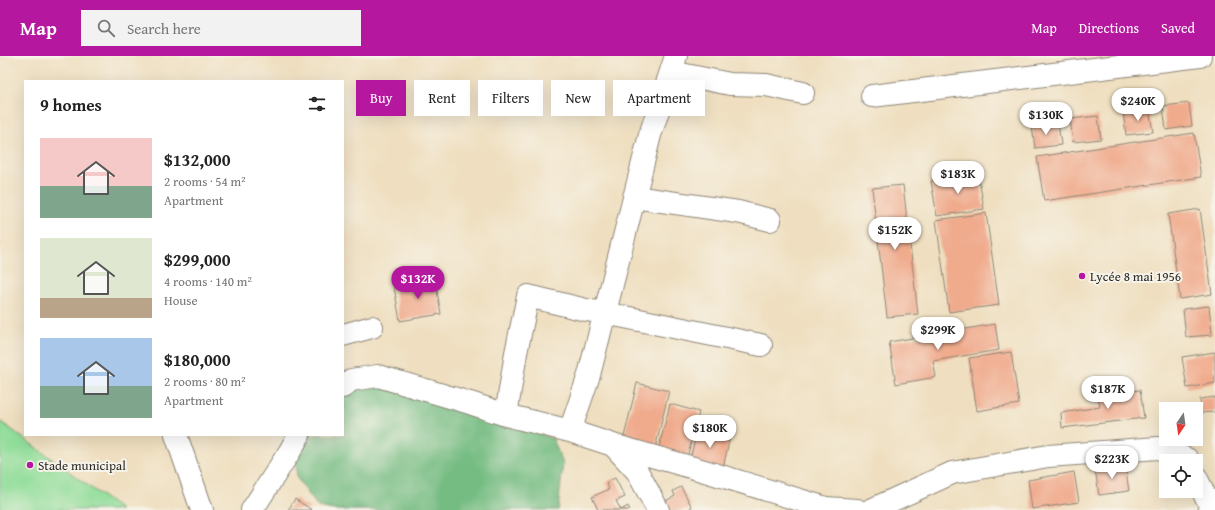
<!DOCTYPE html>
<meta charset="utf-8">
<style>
body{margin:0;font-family:"Gentium Book Plus",serif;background:#f2f2f2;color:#222;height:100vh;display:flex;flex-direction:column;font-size:15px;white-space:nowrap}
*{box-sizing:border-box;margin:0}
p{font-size:13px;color:#767676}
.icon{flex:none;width:22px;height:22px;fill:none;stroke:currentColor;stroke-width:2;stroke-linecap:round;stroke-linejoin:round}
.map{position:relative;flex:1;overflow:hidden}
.side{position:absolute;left:24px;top:24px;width:320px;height:356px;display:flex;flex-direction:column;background:#fff;border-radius:0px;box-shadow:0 4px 16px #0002}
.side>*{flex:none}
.banner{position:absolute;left:356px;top:24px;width:380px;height:36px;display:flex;gap:8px}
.needle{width:26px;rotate:193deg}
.tools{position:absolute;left:1159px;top:346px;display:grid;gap:8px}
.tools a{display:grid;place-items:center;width:44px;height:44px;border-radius:0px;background:#fff;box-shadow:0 4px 16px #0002;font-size:20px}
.price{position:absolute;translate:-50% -34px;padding:0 9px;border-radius:14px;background:#fff;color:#222;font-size:13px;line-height:26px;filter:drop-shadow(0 1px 2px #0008)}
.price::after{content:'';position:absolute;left:50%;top:24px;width:12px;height:9px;margin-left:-6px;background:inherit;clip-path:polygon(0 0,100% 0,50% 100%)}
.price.active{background:#b5179e;color:#fff}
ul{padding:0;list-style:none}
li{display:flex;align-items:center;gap:12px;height:100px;padding:0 16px}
li span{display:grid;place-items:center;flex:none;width:112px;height:80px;border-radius:0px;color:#555}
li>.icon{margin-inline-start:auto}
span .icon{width:48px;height:48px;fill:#fffc;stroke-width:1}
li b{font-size:17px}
h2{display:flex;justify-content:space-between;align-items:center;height:48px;padding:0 16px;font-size:17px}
.pill{padding:0 14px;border-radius:0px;background:#fff;box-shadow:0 4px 16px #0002;font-size:14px;line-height:36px}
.pill.active{background:#b5179e;color:#fff}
header{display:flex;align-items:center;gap:24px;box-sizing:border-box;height:56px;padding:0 20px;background:#b5179e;color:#fff}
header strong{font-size:19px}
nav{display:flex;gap:22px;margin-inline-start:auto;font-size:14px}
.search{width:280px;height:36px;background:#f2f2f2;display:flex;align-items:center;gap:10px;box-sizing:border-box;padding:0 14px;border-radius:0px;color:#767676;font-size:15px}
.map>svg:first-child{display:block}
</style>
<header>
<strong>Map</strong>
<div class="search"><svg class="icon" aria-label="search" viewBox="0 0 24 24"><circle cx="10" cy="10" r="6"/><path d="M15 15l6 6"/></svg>Search here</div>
<nav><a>Map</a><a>Directions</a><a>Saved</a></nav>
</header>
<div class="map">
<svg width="1215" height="454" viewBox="0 0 1215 454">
<rect width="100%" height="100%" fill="#f7f3e8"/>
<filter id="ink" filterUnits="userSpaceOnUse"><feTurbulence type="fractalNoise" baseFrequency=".025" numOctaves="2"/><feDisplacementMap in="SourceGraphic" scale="8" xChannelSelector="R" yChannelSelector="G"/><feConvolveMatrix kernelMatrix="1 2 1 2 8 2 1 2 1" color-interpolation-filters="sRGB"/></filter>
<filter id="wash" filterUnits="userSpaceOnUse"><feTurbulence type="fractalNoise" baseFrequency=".012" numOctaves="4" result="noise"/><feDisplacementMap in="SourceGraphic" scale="16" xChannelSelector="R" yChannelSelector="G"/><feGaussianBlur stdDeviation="0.9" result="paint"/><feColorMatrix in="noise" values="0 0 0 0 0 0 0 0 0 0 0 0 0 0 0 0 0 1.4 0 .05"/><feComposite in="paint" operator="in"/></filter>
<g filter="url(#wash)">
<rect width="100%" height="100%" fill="#efdfc0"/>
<path fill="#91dd9a" stroke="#5e8462" d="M0 365 121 454H0Z"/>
<path fill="#74bc82" stroke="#507456" d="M372 319 523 371 553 383 563 408 558 454H334L318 451 297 422 295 384 300 379H343V333Z"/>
<g id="blocks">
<path fill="#f0ab8d" d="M1189 47 1192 70 1166 74 1163 50Z
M1149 53 1153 76 1126 79 1123 56Z
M1098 60 1101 83 1073 86 1070 63Z
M1058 67 1061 89 1035 92 1032 70Z
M1194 77 1201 121 1044 145 1037 101Z
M978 117 984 153 937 160 931 125Z
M903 129 918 258 887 261 872 132Z
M1200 153 1212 238 1180 243 1168 158Z
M986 157 999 249 949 256 936 164Z
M435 223 441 258 400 265 394 231Z
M1209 250 1212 279 1186 281 1183 253Z
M995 268 999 294 933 305 936 321 896 328 889 286Z
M1011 296 1019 348 977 355 969 302Z
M1215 296V327L1187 332 1182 301Z
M637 327 669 335 654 397 622 389Z
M1140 334 1144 362 1062 372 1061 357 1100 351 1098 339Z
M1215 341V356L1201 357 1200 343Z
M670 348 699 356 686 406 657 399Z
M698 370 731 377 722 416 689 408Z
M1125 409 1129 435 1099 439 1095 413Z
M1074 416 1079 446 1032 453 1028 424Z
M615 422 625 441 616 445 621 454 628 450 630 454H598L592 441 609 433 606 426Z
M681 431 692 451 687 454H663L660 448 675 440 673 435Z
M295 443 312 454H288Z"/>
</g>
</g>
<g filter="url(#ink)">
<use href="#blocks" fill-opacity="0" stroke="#8d8576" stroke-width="1"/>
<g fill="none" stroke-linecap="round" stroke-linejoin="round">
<g stroke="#8d8576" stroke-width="24">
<path id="minor" d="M671 16 730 28 766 29 803 37
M872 40 1200 0
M634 141 738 156 770 164
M343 279 372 271
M343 331 351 324 378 320 470 347 506 359 570 375 613 389 637 415 658 454
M506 359 516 297 528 240 586 254 605 257 761 289
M570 375 589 319 650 79 676 0
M176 379 202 454
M613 389 708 416 826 452 857 454
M1196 421 1212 454
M252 454 290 395 299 379
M871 454 952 417 1048 400 1158 392 1187 403 1188 405"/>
</g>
<use href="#minor" stroke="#fff" stroke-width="22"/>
</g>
</g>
<g fill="#b5179e" stroke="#f7f3e8" stroke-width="1.5">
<circle cx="1082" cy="220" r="4"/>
<circle cx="30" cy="409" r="4"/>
</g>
<g text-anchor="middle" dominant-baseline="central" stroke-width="4" stroke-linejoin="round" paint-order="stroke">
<g font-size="13" fill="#2b2b2b" stroke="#f7f3e8" text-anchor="start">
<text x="1090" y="220">Lycée 8 mai 1956</text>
<text x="38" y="409">Stade municipal</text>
</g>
</g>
</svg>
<div class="tools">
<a><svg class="needle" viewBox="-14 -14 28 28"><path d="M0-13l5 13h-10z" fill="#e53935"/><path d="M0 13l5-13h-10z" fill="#767676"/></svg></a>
<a><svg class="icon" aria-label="locate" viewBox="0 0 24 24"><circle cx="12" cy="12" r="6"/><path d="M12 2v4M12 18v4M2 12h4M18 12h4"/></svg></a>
</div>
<b class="price" style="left:1138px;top:66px">$240K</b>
<b class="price" style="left:1046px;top:80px">$130K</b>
<b class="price" style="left:958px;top:139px">$183K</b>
<b class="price" style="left:895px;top:195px">$152K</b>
<b class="price active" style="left:418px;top:244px">$132K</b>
<b class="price" style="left:938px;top:295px">$299K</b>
<b class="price" style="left:1108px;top:354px">$187K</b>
<b class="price" style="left:710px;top:393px">$180K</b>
<b class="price" style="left:1112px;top:424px">$223K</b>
<div class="banner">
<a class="pill active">Buy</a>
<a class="pill">Rent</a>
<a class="pill">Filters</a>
<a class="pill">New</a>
<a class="pill">Apartment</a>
</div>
<section class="side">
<h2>9 homes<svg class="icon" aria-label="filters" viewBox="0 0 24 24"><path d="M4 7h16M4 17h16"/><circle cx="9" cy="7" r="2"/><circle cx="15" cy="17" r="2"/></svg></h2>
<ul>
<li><span style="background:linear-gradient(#f6c9c9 60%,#7fa58c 0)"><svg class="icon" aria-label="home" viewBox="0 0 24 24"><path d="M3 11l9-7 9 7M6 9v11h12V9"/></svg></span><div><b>$132,000</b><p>2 rooms · 54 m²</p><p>Apartment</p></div></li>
<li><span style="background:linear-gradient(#dfe7d0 75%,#b9a48a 0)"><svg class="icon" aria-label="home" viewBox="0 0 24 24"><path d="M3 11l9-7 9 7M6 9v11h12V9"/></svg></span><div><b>$299,000</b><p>4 rooms · 140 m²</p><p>House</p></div></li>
<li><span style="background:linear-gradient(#a9c7e8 60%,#7fa58c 0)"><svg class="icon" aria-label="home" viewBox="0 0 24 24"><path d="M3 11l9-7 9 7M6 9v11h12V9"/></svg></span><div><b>$180,000</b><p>2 rooms · 80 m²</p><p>Apartment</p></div></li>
</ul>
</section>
</div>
